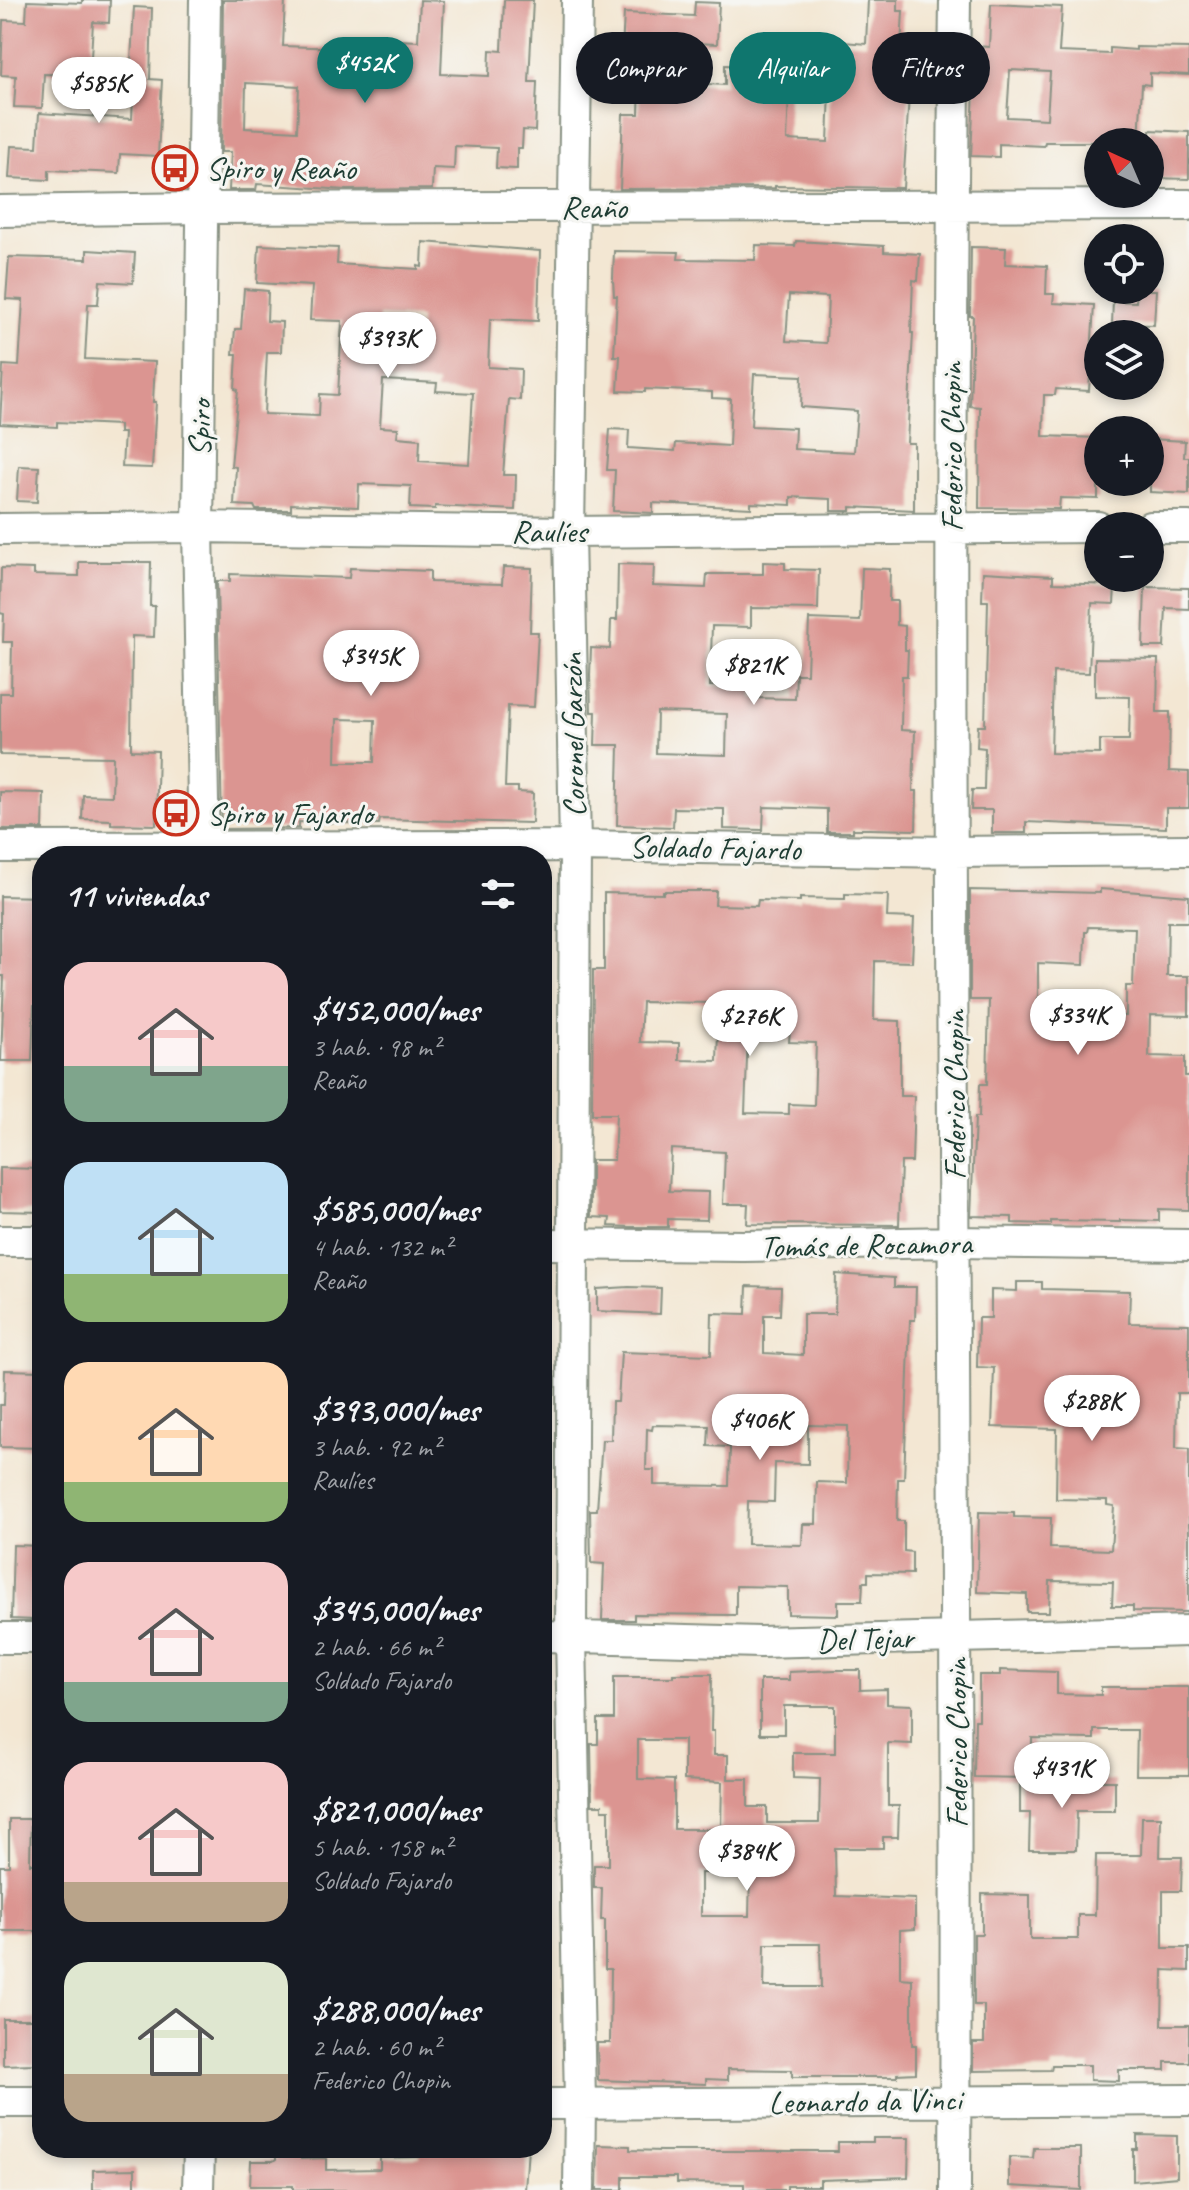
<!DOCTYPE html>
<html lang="es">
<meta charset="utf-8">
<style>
body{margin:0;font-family:Caveat,sans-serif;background:#20242c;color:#f1f3f6;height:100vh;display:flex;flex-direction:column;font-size:30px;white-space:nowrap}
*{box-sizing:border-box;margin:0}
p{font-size:26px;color:#9ea1a6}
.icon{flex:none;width:44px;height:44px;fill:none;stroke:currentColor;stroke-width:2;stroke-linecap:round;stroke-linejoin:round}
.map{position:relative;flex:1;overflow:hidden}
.sheet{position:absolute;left:32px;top:846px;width:520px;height:1312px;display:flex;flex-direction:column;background:#171b24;border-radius:32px;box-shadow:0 4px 12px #0003}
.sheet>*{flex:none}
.guide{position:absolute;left:576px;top:32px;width:492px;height:72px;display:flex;gap:16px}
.needle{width:52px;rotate:316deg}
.tools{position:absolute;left:1084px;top:128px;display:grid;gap:16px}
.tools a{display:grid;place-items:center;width:80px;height:80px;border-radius:50%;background:#171b24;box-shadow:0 4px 12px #0003;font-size:40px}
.price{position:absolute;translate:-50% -68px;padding:0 18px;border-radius:28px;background:#fff;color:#222;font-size:26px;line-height:52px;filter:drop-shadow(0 2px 4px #0008)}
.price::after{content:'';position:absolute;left:50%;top:48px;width:24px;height:18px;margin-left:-12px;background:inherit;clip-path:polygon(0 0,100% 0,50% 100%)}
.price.active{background:#0f766e;color:#fff}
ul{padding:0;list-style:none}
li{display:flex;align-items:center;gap:24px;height:200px;padding:0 32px}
li span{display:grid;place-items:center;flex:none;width:224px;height:160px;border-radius:24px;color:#555}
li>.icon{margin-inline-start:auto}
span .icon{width:96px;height:96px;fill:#fffc;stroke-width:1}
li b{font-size:34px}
h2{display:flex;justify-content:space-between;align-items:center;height:96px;padding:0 32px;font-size:34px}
.chip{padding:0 28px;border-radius:36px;background:#171b24;box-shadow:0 4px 12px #0003;font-size:28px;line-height:72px}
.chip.active{background:#0f766e;color:#fff}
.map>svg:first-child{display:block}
</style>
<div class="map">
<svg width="1189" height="2190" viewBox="0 0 1189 2190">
<rect width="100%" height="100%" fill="#f6f6f2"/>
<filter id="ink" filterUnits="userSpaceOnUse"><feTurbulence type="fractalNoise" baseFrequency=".0125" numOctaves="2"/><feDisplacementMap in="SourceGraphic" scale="16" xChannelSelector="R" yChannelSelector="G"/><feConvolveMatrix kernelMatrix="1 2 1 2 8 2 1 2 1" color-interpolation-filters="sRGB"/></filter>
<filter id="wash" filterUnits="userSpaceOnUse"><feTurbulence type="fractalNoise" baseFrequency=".006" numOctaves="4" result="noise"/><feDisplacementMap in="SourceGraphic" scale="32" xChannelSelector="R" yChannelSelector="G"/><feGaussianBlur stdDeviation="1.8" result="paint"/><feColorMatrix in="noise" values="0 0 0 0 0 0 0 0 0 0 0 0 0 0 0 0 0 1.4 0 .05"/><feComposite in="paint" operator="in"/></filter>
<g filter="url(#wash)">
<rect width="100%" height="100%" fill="#f3e7d3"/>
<g id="blocks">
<path fill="#db9591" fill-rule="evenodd" d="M82 0H110L109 23 93 22 90 75 44 74 42 108 14 107 16 76 1 75 3 20 26 21 27 1 82 3Z
M223 0H285L283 46 338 48V62L395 65 397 40 418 41 420 0 444 1 441 74 489 76 490 50 502 51 504 0H533L529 82H537L535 131 523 130 522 148H517V169L496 168 497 148 455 146 454 169 433 168 432 189 347 190 257 184 256 190H229L231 152H221ZM246 83 299 86 297 131 245 128Z
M868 0H898V11H903L901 47H906L905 80H910L903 188 775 186V188L620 189 623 114H639L641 52 622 51 624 13 694 16 695 2 719 3 717 44 670 42 668 82 725 85V65L752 66V71L790 73 787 140 828 142 830 91 797 89 799 38 866 44Z
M991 4 1062 7 1059 52 1110 54V48L1136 50V47L1189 48V75L1150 73V85L1142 84 1139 142H1045L1044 146 999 144V157L971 156 976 46 989 47ZM1010 70 1050 72 1047 119 1007 117Z
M134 7 152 8 150 79 162 80 158 156 120 154 119 173 49 170V180L9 178 11 146 37 147 39 113 132 119 134 79H130Z
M1150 130 1189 132V179L1150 178Z
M796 241 884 246V252L920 254 918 281 913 280 911 333H913L907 443H914V510L851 507V511H831V499L791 497V505L751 503V508L653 503V513L613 511 615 470H607L610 429 629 430 628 448 675 451 676 443 729 446 731 399 712 398V392L645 389V392L618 391 620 356H614L617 296H614L613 279 614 251 679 252 678 259 755 260 756 245 795 246ZM789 295 828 297 826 343 786 341ZM754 374 802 376 801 407 857 411 854 452 794 449 795 428 751 426Z
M423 242 540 251 538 321 490 319 488 367 521 369 520 400 509 399 503 475H516L515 510 435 506V509L410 508 411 486 359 484 358 507 291 504V510H256L254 506 234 505 236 467 231 466 238 390 235 389 237 354H233L235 329H241L244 289 268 291 267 321 282 322 281 352H267L264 414 319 416 320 394 338 395 342 321 310 320 312 286 257 283 259 245 338 248 337 264 418 269V266L422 267ZM379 316 420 318 418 361 377 359ZM383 380 437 383 436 391 473 393 469 464 419 461 420 439 397 437 398 428 380 427Z
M971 247 1006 248 1005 264 1047 266 1046 294H1054L1053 303 1094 305 1089 391 1056 389 1055 395H1044L1043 436 1098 438V499L1060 498 1059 509 979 508 980 407 970 406 973 316H970Z
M87 250 135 253 133 283 100 281 98 304H88L85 359 155 362 153 402H156L152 468 122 467 124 433H119V425L57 422V427L0 424 3 365 19 366 23 300 6 299 9 257 87 259Z
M1137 290H1156L1154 325 1112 324 1113 301 1136 302Z
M1150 439 1185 441 1184 457H1189V494L1150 492Z
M19 466 39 467 37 502 17 501Z
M79 562H151L150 606H155L154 637 132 636 131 750 158 751 156 825 111 824V820L82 819 83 795 112 796 113 757 0 755V693H11L12 642H3L4 614 0 613 1 568 34 569V575L79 576Z
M763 562 785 563V569L819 570 818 609 751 608V627L712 626 710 686 754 687 753 698 795 699 796 674H807L809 619 860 621 862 568 890 569 889 601H897V625L905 626V650H908L907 676H902L901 730 915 731 913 791H917L916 830 869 829H853V832H827V809L764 807 763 830 724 829V809L674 808 673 827 617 825 619 745H595L596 712H591L590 675 591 648 610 649 611 620H617L618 564 654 565 653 586 706 588 707 574H763ZM657 712 727 714 726 755 656 753Z
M503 567 532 568 530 632H538L534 707 508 706 505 787H518V792L533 793 532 823 380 819 379 824 299 822V828L222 829 217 581H230V574L349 578 350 568 430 571V582L502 584ZM337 719 375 720 374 762H336Z
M983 572 1053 576V583L1115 585 1114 604 1092 603 1089 673 1053 672 1051 753 1100 754V740H1129L1130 697 1095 696V658L1158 659 1157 712H1170L1169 771 1189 772V808H1166V828L1026 822V833H992V810H971L972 790H984L985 748 977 747 978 726H985L988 601H982Z
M1145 587 1189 588V609L1166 608 1164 647H1143Z
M0 792 44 793 43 829H0Z
M1100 889 1189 896V922H1168L1167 976H1189V1016L1150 1015 1149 1056 1185 1057V1076H1189V1210L1159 1209V1221L1120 1220V1222L1051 1221V1224L1012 1223V1217L971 1216 975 1117H979L980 1084H987L989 1000H970V890L1100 893ZM1088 927 1135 928 1133 986H1126V1016L1063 1014V1002H1038V963L1084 965 1085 932H1087Z
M663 891H716L715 905 757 906 758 900 800 901V898L845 899V894L888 895 887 917 914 918 912 962 875 961 874 1020 900 1021V1096H914L912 1162H901L899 1225 747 1224 748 1204H723L725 1152 671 1149 669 1191 708 1192 707 1220 668 1219V1227H630L609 1226 610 1218 591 1217V1160H614L616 1114H592L593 970H604V893L663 894ZM642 1002 719 1003 717 1061 679 1060V1043L640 1042ZM748 1030 790 1031 789 1042 816 1043 814 1105 789 1104V1114L745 1113Z
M0 896 42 897V1006H34L32 1061H1L4 976H0Z
M0 1168 42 1169V1212L0 1211Z
M836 1274 894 1278V1287H916L915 1320H910L904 1479H898L897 1521H904V1551L912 1552V1574L868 1573V1582H863L862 1601H838V1615L788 1614V1587L736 1586V1615L634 1614V1620H602L604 1564 591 1563 590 1510H597L602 1440H611L612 1402H618L621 1352 711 1355 712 1313 746 1314 747 1286 781 1287 780 1315H764V1353L803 1355V1314H835ZM653 1425 709 1426 708 1446 730 1447 729 1486 654 1485V1470H646L647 1429 652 1430ZM808 1425 848 1426 847 1483 817 1482 816 1524H803L802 1545 747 1544 748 1501 774 1502 775 1463 808 1464Z
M1017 1282H1042V1289L1130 1291 1129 1323 1189 1324V1393H1177L1176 1448 1189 1449V1612L1133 1611V1606H1112L1113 1582 1050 1581 1049 1612H1027V1594L977 1592 979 1512 1014 1513V1517L1051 1518 1050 1548 1111 1550 1114 1506 1107 1505V1500L1056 1499 1057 1429 992 1427 994 1368 977 1367 978 1318H991V1290L1017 1291Z
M629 1287 661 1288 660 1314 597 1311V1289Z
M5 1370 42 1371V1448L0 1447V1405H4Z
M13 1545 42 1546 36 1620 11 1619Z
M835 1670H860V1690L887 1689V1704L912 1705V1744L888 1743V1806H899L898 1837H883V1848H835L836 1896 915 1899V1929L900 1930V1978L912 1979V2045H916V2073L897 2074V2077H792V2070L728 2069V2080L706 2079V2084L598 2080 597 2043H610L611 1969H605V1920H601L602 1888H594V1865H609V1810H602V1805H592L591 1744H598V1719H614V1677H673V1674H712L711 1731H714V1755H728V1779H748V1807H767V1823H819L820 1779 793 1778V1753H835V1706H784V1734H760V1680H789V1672ZM638 1740H684V1780L722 1782 721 1829H674V1780L638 1779ZM701 1873H750L749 1916H701ZM765 1944H820L821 1987H764Z
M1000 1670 1057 1672V1694L1101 1695V1687H1189V1775H1136L1137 1730H1094V1739L1032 1738V1778L974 1777 975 1720H979V1675H1000Z
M1020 1781H1115V1811H1077L1076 1850H1029L1030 1813H1020Z
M1142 1817H1161L1160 1857H1182L1181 1891H1163V1948H1189V1971L1163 1970 1162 2025H1189V2062H1165V2070H1119V2081L1090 2080V2065H1052L1051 2070 973 2071V2043H984V2005H974V1934H982V1894L1030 1895V1939H1078V1915H1095L1096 1855H1141Z
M9 1819H31L30 1864H42V1931H0V1866H9Z
M3 2019H36L35 2064 3 2065Z
M1137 2135 1177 2136V2177L1133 2181V2149H1137Z
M873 2138H909L908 2177 820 2180V2186H787V2190H744V2184L677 2183V2177H623V2190H597L598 2145 630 2146V2150L662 2151H838V2142H873Z
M276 2148H301V2159L326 2158V2170L380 2169V2158L420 2157V2148H528L525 2190H293V2186H250L251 2161H273L276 2159Z
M1034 2148H1081V2190L1009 2186V2157L1033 2158Z
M135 2169V2190H93V2170Z"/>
</g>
</g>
<g filter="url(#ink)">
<use href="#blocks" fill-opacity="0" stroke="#899284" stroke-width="2"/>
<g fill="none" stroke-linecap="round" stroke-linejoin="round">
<g stroke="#899284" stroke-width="34">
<path id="minor" d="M577 0 569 532 575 846 571 1636 580 2103 579 2190
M955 0C945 730 959 1460 955 2190
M0 211 203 208 1189 205
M1150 527H1189
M0 529 198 527 569 532 1098 527
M0 847 575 846 953 852 1189 850
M204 856 198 527 205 0
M0 1241H42
M542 1244 744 1246 954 1242 1189 1245
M542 1636 760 1642 1189 1631
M0 1638H42
M0 2102H42
M542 2104 1189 2100
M198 2190 199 2148"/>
</g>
<use href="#minor" stroke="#fff" stroke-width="30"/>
</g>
</g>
<defs>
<g id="bus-ring" transform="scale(2.3)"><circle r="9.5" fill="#f6f6f2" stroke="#c8321e" stroke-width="1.5"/><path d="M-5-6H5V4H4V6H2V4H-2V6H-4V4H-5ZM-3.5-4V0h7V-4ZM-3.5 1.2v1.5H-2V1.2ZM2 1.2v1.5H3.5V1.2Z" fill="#c8321e"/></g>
</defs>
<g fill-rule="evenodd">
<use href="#bus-ring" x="175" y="168"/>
<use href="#bus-ring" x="176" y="813"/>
</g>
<g text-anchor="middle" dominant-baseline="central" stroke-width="6" stroke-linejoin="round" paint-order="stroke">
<g font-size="32" fill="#1f3d34" stroke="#f6f6f2" text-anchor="start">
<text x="206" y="168">Spiro y Reaño</text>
<text x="207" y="813">Spiro y Fajardo</text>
</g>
<g font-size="32" fill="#1f3d34" stroke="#f6f6f2">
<text x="594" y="207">Reaño</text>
<text transform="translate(200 428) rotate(-89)">Spiro</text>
<text transform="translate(951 447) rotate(-90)">Federico Chopin</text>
<text x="549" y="531">Raulíes</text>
<text transform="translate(573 735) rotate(-91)">Coronel Garzón</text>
<text transform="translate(715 848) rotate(1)">Soldado Fajardo</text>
<text transform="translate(954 1095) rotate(-90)">Federico Chopin</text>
<text transform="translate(866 1245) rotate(-1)">Tomás de Rocamora</text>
<text transform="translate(865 1639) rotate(-2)">Del Tejar</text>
<text transform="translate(956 1743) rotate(-90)">Federico Chopin</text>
<text transform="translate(865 2101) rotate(-1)">Leonardo da Vinci</text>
</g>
</g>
</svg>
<div class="tools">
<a><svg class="needle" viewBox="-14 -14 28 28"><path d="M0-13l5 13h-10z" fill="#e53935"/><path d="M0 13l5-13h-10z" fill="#9ea1a6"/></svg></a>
<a><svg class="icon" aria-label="locate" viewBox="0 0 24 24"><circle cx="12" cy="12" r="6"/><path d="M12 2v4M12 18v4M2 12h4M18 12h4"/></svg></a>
<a><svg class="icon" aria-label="layers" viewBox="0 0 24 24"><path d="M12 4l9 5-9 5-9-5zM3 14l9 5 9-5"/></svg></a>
<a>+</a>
<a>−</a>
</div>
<b class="price active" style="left:365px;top:105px">$452K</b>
<b class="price" style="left:99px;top:125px">$585K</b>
<b class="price" style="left:388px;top:380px">$393K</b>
<b class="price" style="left:371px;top:698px">$345K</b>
<b class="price" style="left:754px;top:707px">$821K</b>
<b class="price" style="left:1078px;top:1057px">$334K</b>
<b class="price" style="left:750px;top:1058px">$276K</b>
<b class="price" style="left:1092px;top:1443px">$288K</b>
<b class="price" style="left:760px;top:1462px">$406K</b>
<b class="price" style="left:1062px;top:1810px">$431K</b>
<b class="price" style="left:747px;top:1893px">$384K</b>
<div class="guide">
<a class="chip">Comprar</a>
<a class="chip active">Alquilar</a>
<a class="chip">Filtros</a>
</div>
<section class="sheet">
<h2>11 viviendas<svg class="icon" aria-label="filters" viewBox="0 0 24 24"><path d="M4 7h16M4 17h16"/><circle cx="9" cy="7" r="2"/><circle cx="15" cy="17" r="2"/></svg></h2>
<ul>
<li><span style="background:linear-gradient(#f6c9c9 65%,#7fa58c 0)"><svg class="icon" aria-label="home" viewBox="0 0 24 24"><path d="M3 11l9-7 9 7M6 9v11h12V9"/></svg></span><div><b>$452,000/mes</b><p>3 hab. · 98 m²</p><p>Reaño</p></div></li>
<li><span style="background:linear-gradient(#bfe0f5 70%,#8fb573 0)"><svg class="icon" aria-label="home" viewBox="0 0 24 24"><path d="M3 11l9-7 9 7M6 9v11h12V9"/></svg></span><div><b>$585,000/mes</b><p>4 hab. · 132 m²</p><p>Reaño</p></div></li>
<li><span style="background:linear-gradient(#ffd9b3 75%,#8fb573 0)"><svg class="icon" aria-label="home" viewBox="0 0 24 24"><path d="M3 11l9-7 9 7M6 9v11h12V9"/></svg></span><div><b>$393,000/mes</b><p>3 hab. · 92 m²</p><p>Raulíes</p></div></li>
<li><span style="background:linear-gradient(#f6c9c9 75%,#7fa58c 0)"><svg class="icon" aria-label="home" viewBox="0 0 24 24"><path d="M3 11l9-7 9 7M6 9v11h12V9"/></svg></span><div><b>$345,000/mes</b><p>2 hab. · 66 m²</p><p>Soldado Fajardo</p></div></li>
<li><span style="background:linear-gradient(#f6c9c9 75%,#b9a48a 0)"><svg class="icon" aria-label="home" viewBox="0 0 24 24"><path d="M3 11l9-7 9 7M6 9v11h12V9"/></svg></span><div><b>$821,000/mes</b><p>5 hab. · 158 m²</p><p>Soldado Fajardo</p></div></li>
<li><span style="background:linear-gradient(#dfe7d0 70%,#b9a48a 0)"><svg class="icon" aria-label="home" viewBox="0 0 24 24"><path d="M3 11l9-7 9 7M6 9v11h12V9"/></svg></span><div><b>$288,000/mes</b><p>2 hab. · 60 m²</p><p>Federico Chopin</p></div></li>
</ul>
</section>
</div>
